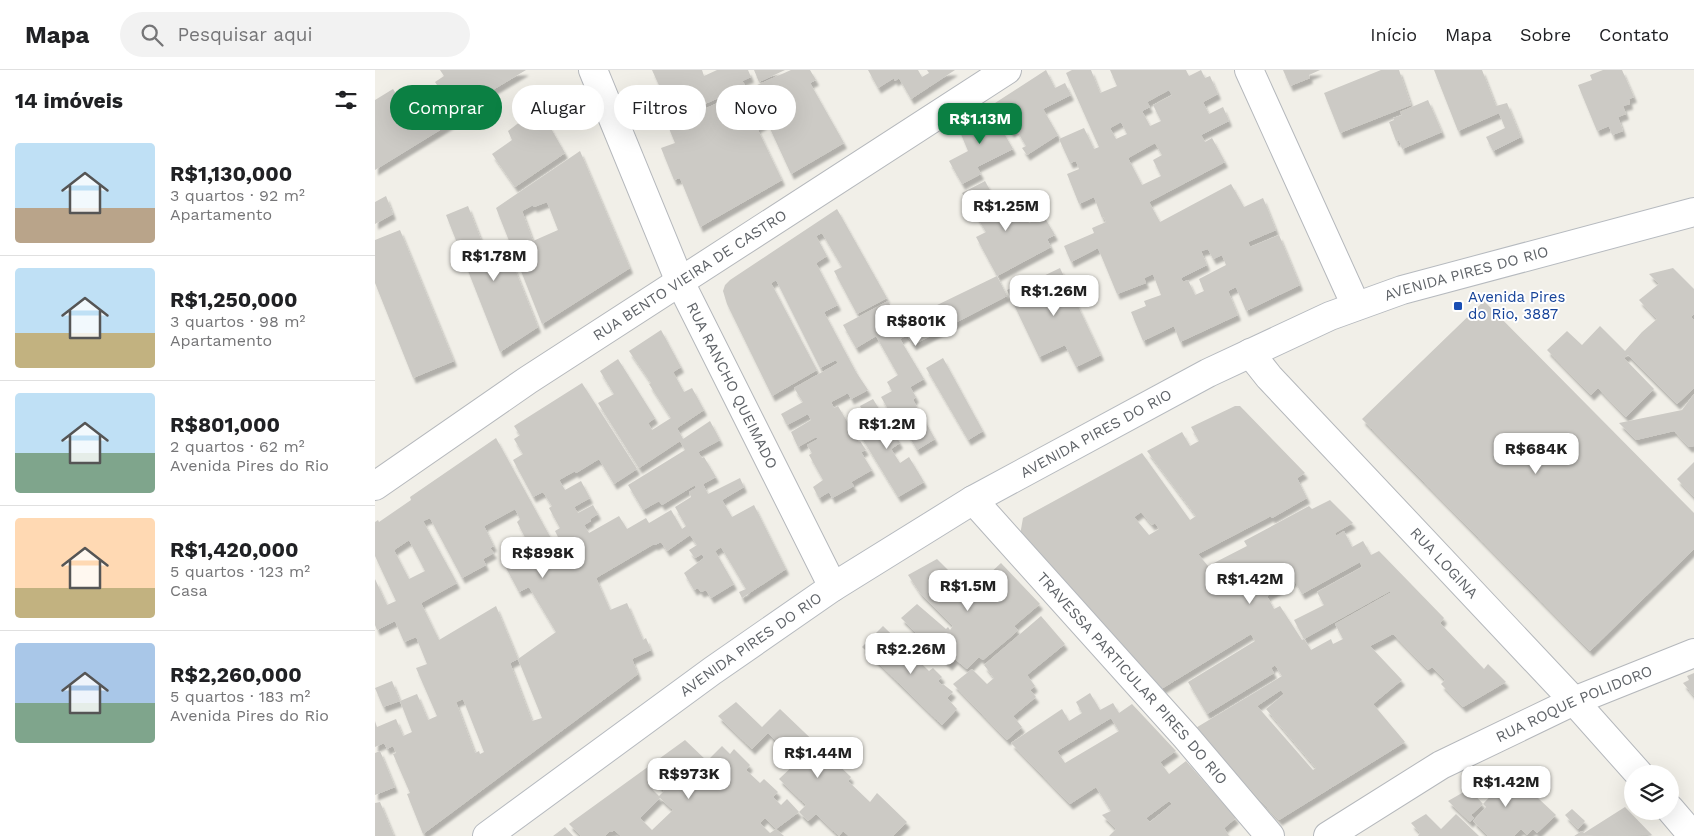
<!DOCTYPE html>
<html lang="pt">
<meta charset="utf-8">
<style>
body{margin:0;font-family:"Work Sans",sans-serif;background:#f2f2f2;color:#202124;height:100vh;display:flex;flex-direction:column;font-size:19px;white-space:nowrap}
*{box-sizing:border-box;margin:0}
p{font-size:16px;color:#757577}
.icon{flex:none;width:28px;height:28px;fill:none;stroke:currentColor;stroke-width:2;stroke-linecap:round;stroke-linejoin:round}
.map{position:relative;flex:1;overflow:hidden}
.details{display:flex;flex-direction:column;background:#fff;width:375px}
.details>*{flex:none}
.hud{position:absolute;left:15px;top:15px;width:475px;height:45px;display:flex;gap:10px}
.tools{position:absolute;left:1249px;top:695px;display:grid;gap:10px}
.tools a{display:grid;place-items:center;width:55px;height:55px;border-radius:50%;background:#fff;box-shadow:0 5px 20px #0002;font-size:25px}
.price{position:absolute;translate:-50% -42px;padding:0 11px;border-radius:10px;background:#fff;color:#222;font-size:16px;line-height:32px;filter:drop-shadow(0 1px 2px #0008)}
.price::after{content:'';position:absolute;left:50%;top:30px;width:15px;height:11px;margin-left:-8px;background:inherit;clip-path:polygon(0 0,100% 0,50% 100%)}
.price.active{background:#0b8043;color:#fff}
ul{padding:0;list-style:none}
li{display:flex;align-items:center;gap:15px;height:125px;padding:0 15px}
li+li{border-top:1px solid #e0e0e0}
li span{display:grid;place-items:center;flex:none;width:140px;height:100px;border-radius:5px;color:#555}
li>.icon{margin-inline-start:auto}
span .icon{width:60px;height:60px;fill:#fffc;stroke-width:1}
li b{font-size:21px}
h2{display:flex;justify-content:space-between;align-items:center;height:60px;padding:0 15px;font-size:21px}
.pill{padding:0 18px;border-radius:22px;background:#fff;box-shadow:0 5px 20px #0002;font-size:18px;line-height:45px}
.pill.active{background:#0b8043;color:#fff}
header{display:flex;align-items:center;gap:30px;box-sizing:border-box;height:70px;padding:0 25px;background:#fff;border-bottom:1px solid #e0e0e0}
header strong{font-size:24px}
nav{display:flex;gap:28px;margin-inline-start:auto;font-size:18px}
.search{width:350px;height:45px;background:#f2f2f2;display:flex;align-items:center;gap:12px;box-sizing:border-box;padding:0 18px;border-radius:28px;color:#757577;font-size:19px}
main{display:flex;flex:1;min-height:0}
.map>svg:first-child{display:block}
</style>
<header>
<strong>Mapa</strong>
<div class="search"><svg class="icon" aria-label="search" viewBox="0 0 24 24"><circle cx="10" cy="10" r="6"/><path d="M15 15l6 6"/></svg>Pesquisar aqui</div>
<nav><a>Início</a><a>Mapa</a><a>Sobre</a><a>Contato</a></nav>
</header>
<main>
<section class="details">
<h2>14 imóveis<svg class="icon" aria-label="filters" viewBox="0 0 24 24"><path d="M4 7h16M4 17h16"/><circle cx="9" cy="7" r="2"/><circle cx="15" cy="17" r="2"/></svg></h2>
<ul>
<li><span style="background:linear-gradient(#bfe0f5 65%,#b9a48a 0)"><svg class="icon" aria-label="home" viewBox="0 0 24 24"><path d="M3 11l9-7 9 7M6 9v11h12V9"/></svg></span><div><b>R$1,130,000</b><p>3 quartos · 92 m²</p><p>Apartamento</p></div></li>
<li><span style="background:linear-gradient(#bfe0f5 65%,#c2b280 0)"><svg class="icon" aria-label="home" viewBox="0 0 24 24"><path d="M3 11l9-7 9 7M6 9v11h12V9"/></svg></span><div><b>R$1,250,000</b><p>3 quartos · 98 m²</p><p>Apartamento</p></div></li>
<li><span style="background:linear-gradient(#bfe0f5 60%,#7fa58c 0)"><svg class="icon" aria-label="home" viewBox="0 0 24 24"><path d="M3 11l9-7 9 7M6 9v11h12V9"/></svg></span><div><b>R$801,000</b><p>2 quartos · 62 m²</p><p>Avenida Pires do Rio</p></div></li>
<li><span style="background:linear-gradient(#ffd9b3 70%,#c2b280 0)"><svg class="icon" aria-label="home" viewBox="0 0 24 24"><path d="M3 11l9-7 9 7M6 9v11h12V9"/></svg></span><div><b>R$1,420,000</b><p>5 quartos · 123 m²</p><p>Casa</p></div></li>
<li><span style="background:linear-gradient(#a9c7e8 60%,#7fa58c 0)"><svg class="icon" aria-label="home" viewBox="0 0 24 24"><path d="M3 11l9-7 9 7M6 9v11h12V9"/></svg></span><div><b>R$2,260,000</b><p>5 quartos · 183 m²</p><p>Avenida Pires do Rio</p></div></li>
</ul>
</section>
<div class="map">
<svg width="1319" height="766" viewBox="0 0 1319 766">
<defs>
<filter id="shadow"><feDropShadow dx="3" dy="5.5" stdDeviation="1" flood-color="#0004"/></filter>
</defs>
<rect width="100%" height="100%" fill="#f1efe8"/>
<path fill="#cccac5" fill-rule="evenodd" filter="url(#shadow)" d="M65 0H151L101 30 104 36 0 100V30L18 19 33 43 66 21 60 12 69 6Z
M277 0H327L329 6 342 0H373L376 7 367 11 373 19 416 0H435L441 10 435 13 469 73 416 104 392 52 382 58 407 110 325 157 305 108 299 110 286 78 300 73 293 56 302 51 297 39 275 47 269 33 288 24ZM362 20 365 23 318 44 316 40Z
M379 0H410L384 12Z
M493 0H543L547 7 554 3 552 0H580L536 29 524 8 520 11 519 8 503 18Z
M671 0 680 18 690 13 696 25 668 39 683 65 652 85 647 78 651 76 641 59 636 62 620 33Z
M697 0H716L725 23 742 16 735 0H811L814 6 826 0 830 8 835 6 843 24 828 32 834 44 848 37 854 51 826 65 830 72 837 68 850 92 774 132 785 152 856 114 869 137 888 128 901 160 873 172 875 177 904 165 925 215 871 241 861 217 853 221 863 245 805 272 799 256 768 271 756 242 771 236 769 231 786 225 778 204 769 208 771 213 742 224 723 178 696 192 689 176 719 163 717 158 731 152 729 147 727 148 719 127 704 134 692 104 704 99 701 91 695 93 684 69 709 58 719 79 724 77 691 3ZM794 20 797 25 778 35 786 51 775 56 767 41 775 37 772 32ZM746 52 752 64 741 69 735 58ZM780 73 787 85 778 90 786 106 767 115 753 88ZM833 179 838 189 847 185 851 195 824 209 829 221 820 225 813 210 808 212 806 208 832 195 826 181Z
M908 0H945L934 5 935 8 915 16Z
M1006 0H1024L1036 35 965 63 949 23Z
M1059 0H1107L1121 36 1132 33 1146 67 1118 81 1111 67 1130 58 1124 43 1083 61Z
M1228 0H1247L1259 27 1254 29 1255 34 1248 36 1251 44 1243 47 1248 61 1237 65 1234 56 1222 61 1203 15 1217 10 1215 5Z
M1053 30 1067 62 1027 79 1024 70 1021 71 1014 52 1019 50 1018 48 1027 45 1025 42Z
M614 37 638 79 602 97 606 104 587 114 574 91 593 81 583 57Z
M150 48 157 59 171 50 190 83 140 117 117 84 137 70 133 61Z
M205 81 255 198 167 254 121 138ZM172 132 183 160 158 171 147 141 158 135 159 137Z
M610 111 633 153 650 145 654 153 668 145 680 165 672 169 676 177 622 206 601 167 611 162 587 123Z
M11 126 18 144 0 154V132Z
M93 136 110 180 129 172 163 257 125 282 71 145Z
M462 139 512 228 482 244 459 201 467 197 447 163 441 166 452 186 441 193 463 235 449 242 481 302 493 320 476 329 473 323 456 332 459 338 463 336 484 372 485 371 491 380 486 382 497 400 476 412 479 416 457 428 454 422 444 428 438 417 448 410 434 385 437 383 432 375 443 369 441 367 423 377 416 362 436 350 433 344 412 355 406 344 428 332 419 318 463 293 461 290 445 298 401 210 396 213 442 300 397 326 352 234 348 221 350 215 355 210Z
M25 160 79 291 38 308 0 213V170Z
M685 198 726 285 701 297 690 275 664 287 632 220 659 208 660 210Z
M1298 198 1319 219V244L1316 247 1319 250V318L1302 334 1253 285 1249 288 1279 319 1251 347 1223 318 1216 325 1172 280 1192 261 1207 275 1225 256 1250 281 1267 262 1282 249 1264 230 1284 214 1274 204Z
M622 206 632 226 538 275 532 265 525 269 549 309 535 317 541 327 538 330 560 369 542 380 531 361 527 363 506 327 517 321 512 312 523 305 501 266 481 278 468 255 513 231 525 253Z
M1109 231 1319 443V479L1215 581 987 349Z
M286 260 306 297 298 302 309 322 317 318 329 340 302 358 308 369 335 351 345 370 323 382 327 388 329 387 341 407 328 414 333 424 365 408 369 417 347 430 357 447 379 435 411 499 367 528 364 522 371 519 346 477 340 481 359 514 336 528 331 520 326 522 323 518 319 520 309 503 329 488 327 484 320 488 314 480 322 475 315 465 292 481 286 472 280 475 279 474 221 508 235 540 252 533 268 570 271 568 276 580 257 589 263 604 48 764 32 724 35 723 18 684 21 683 18 676 12 679 9 673 0 677V651L2 657 21 649 28 666 37 662 25 631 42 624 53 650 62 646 41 598 52 594 41 567 29 572 20 551 2 560 0 555V509L12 535 21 531 0 486V452L3 450 4 452 36 430 35 427 121 368 178 472 184 469 180 461 185 458 174 438 177 436 168 422 158 427 138 390 148 384 139 369 145 365 139 356 207 313 262 399 239 414 224 389 201 403 200 401 184 410 190 420 206 411 215 428 199 437 203 443 218 435 223 444 215 449 216 451 209 455 214 463 244 446 252 459 271 448 274 453 296 440 307 459 311 456 300 437 316 427 314 422 321 418 320 415 287 435 284 431 268 440 253 415 310 380 305 371 264 398 223 333 239 324 225 301 243 289 280 348 273 353 277 360 296 348 274 314 276 313 254 281ZM140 439 145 449 142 452 156 479 129 494 144 522 154 517 181 562 143 589 167 648 157 651 135 593 143 589 121 536 64 570 46 533 82 513 48 451 55 448 87 508 111 495 108 489 119 483 115 478 119 476 109 456ZM34 470 50 501 34 509 19 480ZM88 629 109 682 105 684 104 681 100 683 81 632Z
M568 288 608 361 593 370 551 298Z
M1319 324V376L1314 377 1299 361 1261 370 1244 353 1307 340Z
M498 329 525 373 516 379 525 393 534 387 549 412 523 427 479 355 492 348 485 336Z
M860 336H865L930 403 922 408 932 428 897 448 896 446 823 484 833 496 872 476 869 471 934 436 937 439 955 430 978 453 960 463 961 466 969 461 977 477 988 471 996 485 1004 481 1069 548 1065 553 1109 599 1113 594 1131 612 1088 637 1066 614 1070 610 1057 597 1053 600 1018 564 995 576 1027 610 998 634 1030 672 904 750 819 659 907 606 900 595 896 598 899 603 832 644 813 612 880 571 876 564 783 621 645 465 648 448 767 383 815 450 821 446 772 381 807 362 815 376 824 371 816 357ZM766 442 777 455 780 453 784 459 774 465 759 447ZM985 492 987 497 942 522 949 535 919 550 929 569 927 570 905 536 899 539 892 526 919 510 927 524ZM1015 521V523L960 554 968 569 958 574 956 569 936 580 929 569ZM906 620 909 624 891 639 941 698 938 700 882 636Z
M1319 392V427L1302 409Z
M562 489 595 522 626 493 665 534 639 556 643 560 638 565 608 590 604 587 592 599 580 589 574 595 526 548 542 534 571 559 573 557 575 560 578 556 545 523 533 505Z
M666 546 690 574 652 605 660 616 655 620 661 627 638 646 647 657 632 670 578 614 597 599 612 614 619 608 609 595Z
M508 556 554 601 558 598 567 607 563 611 567 615 568 614 578 622 572 628 582 639 567 655 487 577Z
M1319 603V626L1308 613 1314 610 1312 606Z
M17 611 25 631 8 637 0 618Z
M715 623 725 640 738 633 744 643 757 634 801 681 785 692 794 704 811 691 861 748 849 758 854 766H734L741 759 727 745 736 741 721 717 695 734 636 673 687 639 694 651 707 643 701 632ZM736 648 744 661 690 693 682 681ZM794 731 797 734 775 752 771 748Z
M361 632 387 657 405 639 476 707 473 711 495 732 502 723 532 752 518 766H474L468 761 464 766 441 744 433 751 424 742 431 735 404 709 422 692 393 663 377 679 343 646Z
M310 670 332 691 347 676 355 684 359 679 375 695 371 700 385 713 389 709 403 722 398 727 406 735 412 729 424 742 401 759 390 748 385 753 395 763 401 759 409 766H246L239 760 237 762 235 761 230 766H206L194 754ZM279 710 289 721 284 726 272 714ZM285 728 298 740 277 760 265 748Z
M5 681 20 717 0 725V683Z
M1134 696 1149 711 1147 713 1181 745 1162 763 1158 759 1152 765 1146 759 1139 766H1113L1098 751 1111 737 1108 734 1096 745 1099 748 1095 752 1073 731 1094 719 1108 734 1125 716 1116 706Z
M5 732 19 766H0V733Z
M1250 737 1277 765 1199 766 1207 761 1209 763Z
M1197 739 1210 751 1203 759 1190 745Z
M1051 744 1066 759 1081 744 1104 766H1043L1045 763 1036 753Z
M190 757 198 766H178Z"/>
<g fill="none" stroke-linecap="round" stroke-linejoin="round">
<g stroke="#b5b8bc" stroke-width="30">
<g id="street">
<path id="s1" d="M218 0 305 212 458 517"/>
<path d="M874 0 981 236"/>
<path id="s2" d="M875 283 894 307 1199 631 1264 704"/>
<path id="s3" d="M0 416 153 310 632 0"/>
<path id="s4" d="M598 430 811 667 895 766"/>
<path d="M1295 739 1318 766"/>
<path id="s5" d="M953 766 1066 695 1199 631 1319 583"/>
</g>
</g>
<g stroke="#b6babf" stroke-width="30">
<g id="secondary">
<path id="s6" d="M112 766 337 601 458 517 598 430 833 303 955 246 1027 220 1319 142"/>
</g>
</g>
<use href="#street" stroke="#fff" stroke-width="28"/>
<use href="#secondary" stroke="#fff" stroke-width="28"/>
</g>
<rect fill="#1a4fb4" stroke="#fff" stroke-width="2" x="1078" y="231" width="10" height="10" rx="2.5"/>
<g text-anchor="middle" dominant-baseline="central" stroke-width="4" stroke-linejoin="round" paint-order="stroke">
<g font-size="15" fill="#5f6368" stroke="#fff">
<text stroke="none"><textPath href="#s6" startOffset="1136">AVENIDA PIRES DO RIO</textPath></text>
<text stroke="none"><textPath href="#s3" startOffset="379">RUA BENTO VIEIRA DE CASTRO</textPath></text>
<text stroke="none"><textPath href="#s1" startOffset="345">RUA RANCHO QUEIMADO</textPath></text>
<text stroke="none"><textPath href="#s6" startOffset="731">AVENIDA PIRES DO RIO</textPath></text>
<text stroke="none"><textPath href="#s2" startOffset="286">RUA LOGINA</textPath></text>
<text stroke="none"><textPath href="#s6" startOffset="326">AVENIDA PIRES DO RIO</textPath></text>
<text stroke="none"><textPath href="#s4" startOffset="239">TRAVESSA PARTICULAR PIRES DO RIO</textPath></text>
<text stroke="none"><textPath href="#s5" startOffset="280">RUA ROQUE POLIDORO</textPath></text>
</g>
<g font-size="15" fill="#164399" stroke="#fff" text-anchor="start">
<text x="1093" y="227">Avenida Pires<tspan x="1093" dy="17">do Rio, 3887</tspan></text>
</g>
</g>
</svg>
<div class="tools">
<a><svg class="icon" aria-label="layers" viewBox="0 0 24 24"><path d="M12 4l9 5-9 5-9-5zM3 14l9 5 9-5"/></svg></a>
</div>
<b class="price active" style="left:605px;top:75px">R$1.13M</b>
<b class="price" style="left:631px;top:162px">R$1.25M</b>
<b class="price" style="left:119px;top:212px">R$1.78M</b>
<b class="price" style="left:679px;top:247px">R$1.26M</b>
<b class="price" style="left:541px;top:277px">R$801K</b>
<b class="price" style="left:512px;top:380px">R$1.2M</b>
<b class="price" style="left:1161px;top:405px">R$684K</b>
<b class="price" style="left:168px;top:509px">R$898K</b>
<b class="price" style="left:875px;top:535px">R$1.42M</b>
<b class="price" style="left:593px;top:542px">R$1.5M</b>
<b class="price" style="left:536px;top:605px">R$2.26M</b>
<b class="price" style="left:443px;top:709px">R$1.44M</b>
<b class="price" style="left:314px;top:730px">R$973K</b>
<b class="price" style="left:1131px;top:738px">R$1.42M</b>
<div class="hud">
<a class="pill active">Comprar</a>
<a class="pill">Alugar</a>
<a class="pill">Filtros</a>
<a class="pill">Novo</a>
</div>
</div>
</main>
